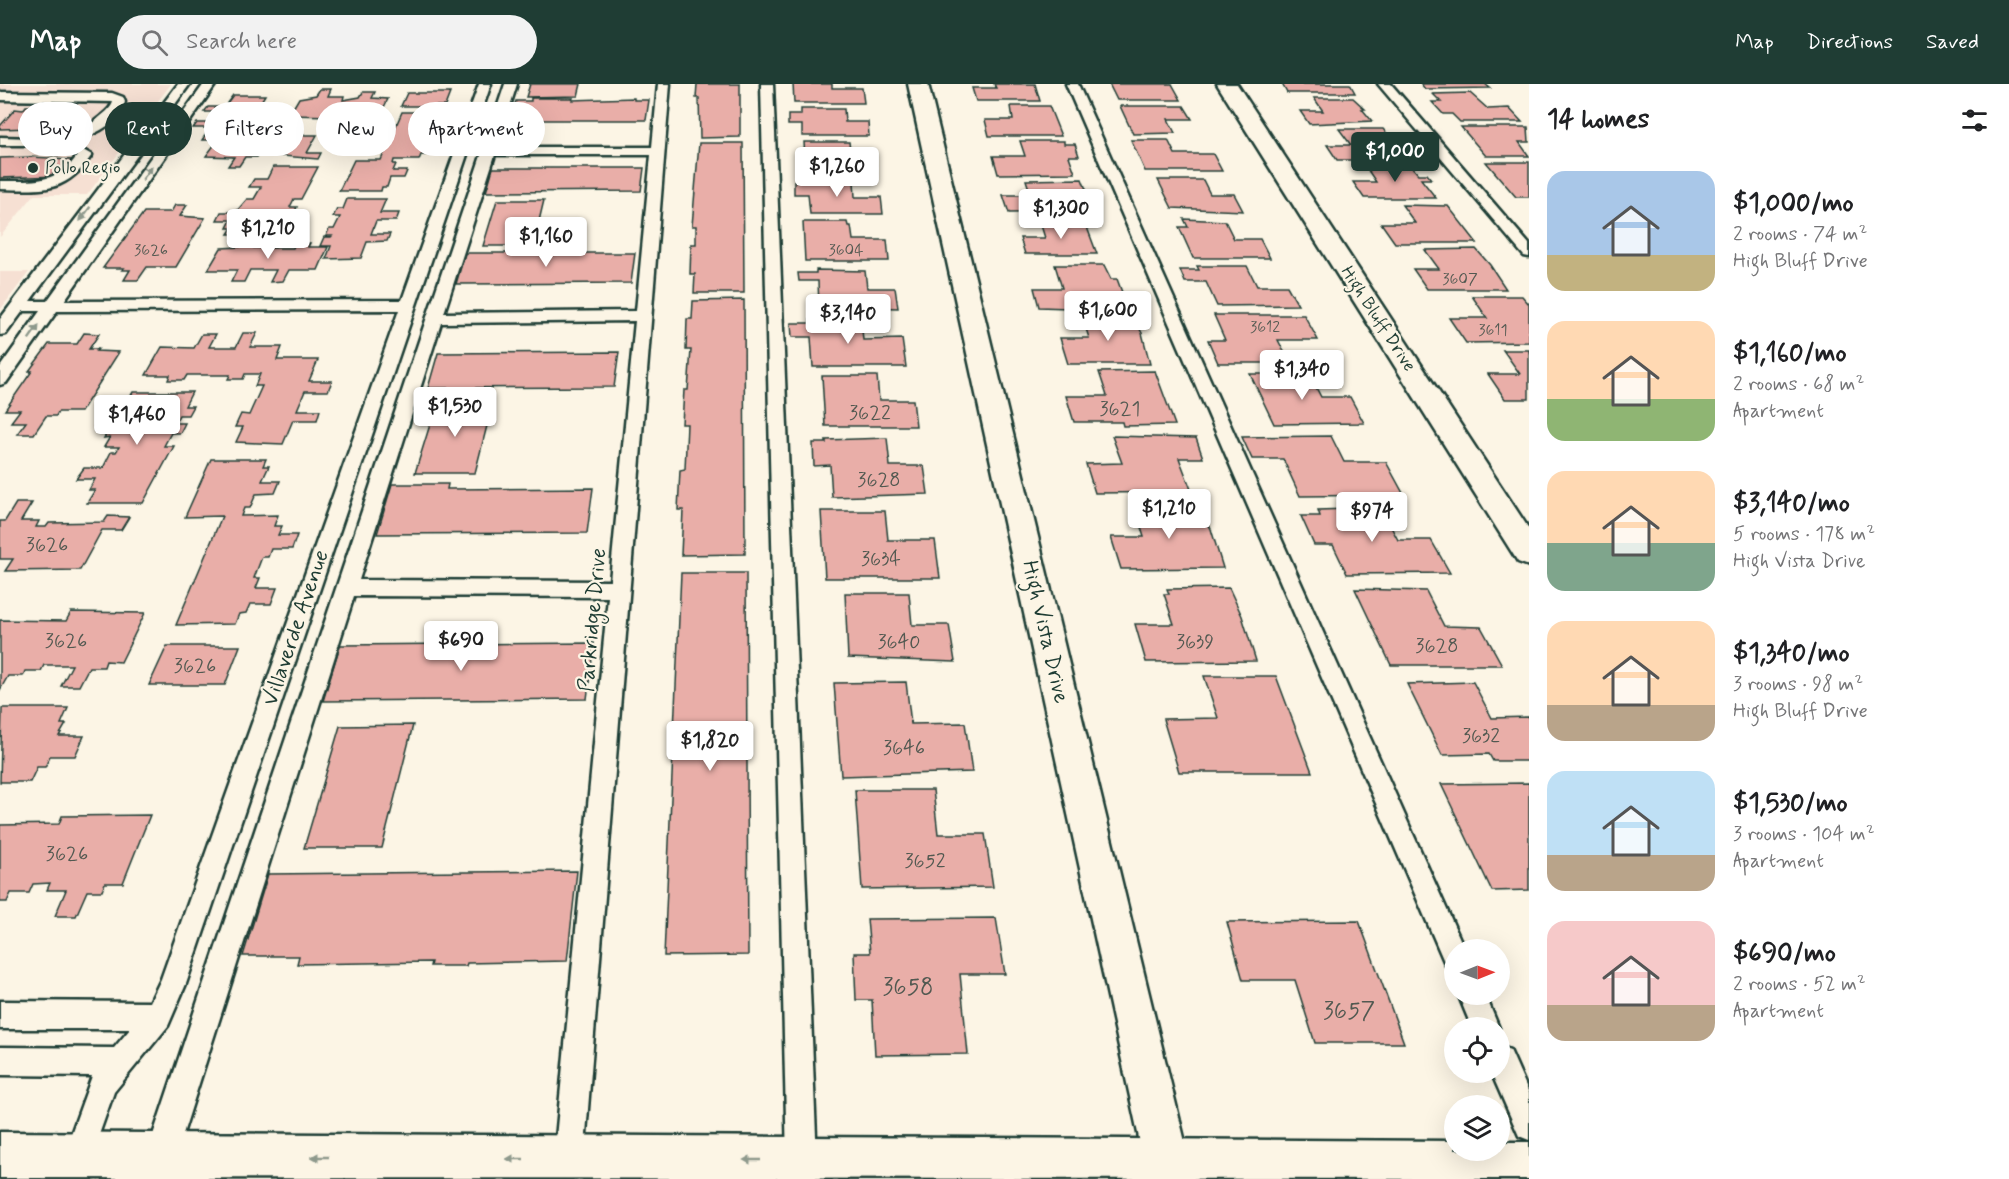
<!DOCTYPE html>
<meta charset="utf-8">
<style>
body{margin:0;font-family:Mynerve,sans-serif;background:#f2f2f2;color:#202124;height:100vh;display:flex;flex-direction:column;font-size:22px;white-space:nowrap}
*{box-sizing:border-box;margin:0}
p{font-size:20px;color:#757577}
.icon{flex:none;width:33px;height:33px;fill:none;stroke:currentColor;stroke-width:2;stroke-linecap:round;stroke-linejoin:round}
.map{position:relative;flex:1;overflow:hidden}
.details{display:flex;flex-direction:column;background:#fff;width:480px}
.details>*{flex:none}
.top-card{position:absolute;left:18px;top:18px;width:570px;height:54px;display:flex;gap:12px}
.needle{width:39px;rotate:89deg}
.fabs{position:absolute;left:1444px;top:855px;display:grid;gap:12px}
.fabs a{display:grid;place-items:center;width:66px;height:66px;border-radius:50%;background:#fff;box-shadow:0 6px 24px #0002;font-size:30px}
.price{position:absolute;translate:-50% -51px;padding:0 14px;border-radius:6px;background:#fff;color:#222;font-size:20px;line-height:39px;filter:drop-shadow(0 2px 3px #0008)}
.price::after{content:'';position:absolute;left:50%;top:36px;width:18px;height:14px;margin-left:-9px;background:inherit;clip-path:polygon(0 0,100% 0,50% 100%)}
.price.selected{background:#1f3d34;color:#fff}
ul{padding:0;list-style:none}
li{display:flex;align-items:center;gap:18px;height:150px;padding:0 18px}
li span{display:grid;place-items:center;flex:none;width:168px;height:120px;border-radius:18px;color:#555}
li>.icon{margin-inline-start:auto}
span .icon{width:72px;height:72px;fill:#fffc;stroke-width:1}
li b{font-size:26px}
h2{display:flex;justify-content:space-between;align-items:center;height:72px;padding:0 18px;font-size:26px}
.tag{padding:0 21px;border-radius:27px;background:#fff;box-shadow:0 6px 24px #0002;font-size:21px;line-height:54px}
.tag.selected{background:#1f3d34;color:#fff}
header{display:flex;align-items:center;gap:36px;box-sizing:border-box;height:84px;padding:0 30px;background:#1f3d34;color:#fff}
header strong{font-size:28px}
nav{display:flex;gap:33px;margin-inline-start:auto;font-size:21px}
.search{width:420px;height:54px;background:#f2f2f2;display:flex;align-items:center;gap:15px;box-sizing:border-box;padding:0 21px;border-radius:33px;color:#757577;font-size:22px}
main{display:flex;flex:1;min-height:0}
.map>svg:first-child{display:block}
</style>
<header>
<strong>Map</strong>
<div class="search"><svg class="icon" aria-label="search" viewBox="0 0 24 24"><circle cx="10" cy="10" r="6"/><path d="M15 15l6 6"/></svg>Search here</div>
<nav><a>Map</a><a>Directions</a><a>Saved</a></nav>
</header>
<main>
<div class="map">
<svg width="1529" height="1095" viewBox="0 0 1529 1095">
<rect width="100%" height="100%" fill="#fcf5e5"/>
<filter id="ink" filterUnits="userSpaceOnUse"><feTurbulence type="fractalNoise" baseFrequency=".0167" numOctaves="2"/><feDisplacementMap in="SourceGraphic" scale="12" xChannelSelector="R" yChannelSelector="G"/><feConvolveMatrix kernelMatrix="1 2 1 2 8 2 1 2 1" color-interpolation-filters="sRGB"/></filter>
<g filter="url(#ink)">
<path fill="#f6e0d3" d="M0 0H171L87 111H34L0 153Z
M0 188H29L0 226Z"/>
<path fill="#e9aea8" stroke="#1f3d34" stroke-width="1.5" d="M530 0H581L578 12 526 13Z
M697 0H740V53L700 54 699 14H696Z
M793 0H832V4H862L864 19H794Z
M994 0H1035L1040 17H976L972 4H996Z
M1109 0H1172L1181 16H1117Z
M1282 0H1350L1355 9H1287Z
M1421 0H1485L1490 4 1425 5Z
M320 5H331L328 12H344L343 16 360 13 363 8H375L372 14 388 15 379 33 289 31 299 14 316 11Z
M407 9H450L445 22H401Z
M1470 9 1488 25 1509 24 1522 38H1460L1452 30H1443L1432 18H1441L1433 10Z
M233 11H265L260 19H265L261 25 256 24 245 41H251L247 48 241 47 238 53 266 55 269 51H317L307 69H321L318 75 259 70 257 73H245L239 82H228L234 73 206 72 218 56H202L210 44H193L197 39H213L221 28H204L208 23H224Z
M531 14H573L572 16 634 14V16H649L646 36H510L516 17H531Z
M1314 14H1353L1365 25H1362L1372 37 1309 40 1300 27H1323Z
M26 22H34L31 26H80L65 43 0 45V42L15 25 23 26Z
M1011 22H1049L1061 52H989L985 36H1013Z
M1120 22H1184L1192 35H1168L1175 49 1133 50Z
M801 25H844L845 38H868L869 52H802V41H788V31H801Z
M402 28H439L438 33H441L440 37H452L450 43H437L435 47H431L427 56H432L430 61 444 60 441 67H428L426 71H421L419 76H394L393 80H396L393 87H407L404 94H390L387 103H382L381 107H339L354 76H381Z
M1461 43H1528L1529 58H1519L1529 72H1486Z
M1339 45H1383L1391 54H1395L1405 67H1399L1406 76H1337L1327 61H1351Z
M1131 56H1168L1175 70H1213L1222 87H1145Z
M1020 57H1064V60H1075L1079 72H1069L1075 89 998 90 993 72H1025Z
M804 58H849L851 75 875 74 877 90H806V81H799V74H805Z
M699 59H743L744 209H694L695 190H690L691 160H696V142H692Z
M30 73 51 74 49 75 73 76 60 92 0 94V74Z
M1486 78H1529V113H1516Z
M1365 82H1411L1418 90H1427L1431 95H1421L1436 114H1364L1353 98H1376Z
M273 83H318L301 115H294L290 123H297L294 129 286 130 284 134H291L288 141H280L276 150H228L232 144H227L231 136H217L221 128H236L247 115H254L261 103H249L254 95H267Z
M493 84H644L641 107 486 108Z
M1082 95 1087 108H1076L1084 128 1009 129 1003 111H1031L1026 96Z
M1158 96H1203L1210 110H1234L1243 127 1172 124Z
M794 97H854L855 113H881L883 130H810L808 110H794Z
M347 115H386L380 129H399L396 137H376L371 150H390L387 157 367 158 361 174 326 175 331 162H320L324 153H331L332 152H326L329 145H334L340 133H333L337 125H343Z
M497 116H544L533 162H483Z
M175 121H187L180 132 205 134 176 183H147L138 196H124L130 186H122L124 184H103L144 128H171Z
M1402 121 1448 122 1477 159H1395L1381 139H1415Z
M1184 135 1225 137 1234 155H1260L1270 174H1193L1179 143H1188Z
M803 138H847L848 142H851L853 156H887L889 177H805Z
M1040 138H1085L1097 170H1025L1020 154H1045Z
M256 159 254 164H293L295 159H310L308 163H328L318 186H289L283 197 270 198 276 186H250L244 198H231L237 186H208L221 164 240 163 242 160Z
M1476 165 1490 181 1506 205H1427L1413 185H1439L1425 166Z
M465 169H635L631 199 456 200Z
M1055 181H1104L1111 195H1117L1123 211 1116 212 1120 224H1117L1118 227H1098V225L1039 223 1034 204H1062Z
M1197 182H1247L1257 202H1287L1298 221 1217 222 1206 198H1185L1180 186H1199Z
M816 186 865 187 867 204H895L898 224 819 222 818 197H799L798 189H816Z
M1472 212H1522L1529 220V258L1466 259 1449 234H1487Z
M744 216 745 470 681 471 683 426H678L680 386 685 385 687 340H682L684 306H688L691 266H686L687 235H692L693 217Z
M1132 231 1142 249 1150 280H1068L1060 254H1089L1082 232Z
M1214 231H1304L1318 256H1278L1290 279H1218L1208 256H1225Z
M810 235H861L863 256 902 255 906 283H813L811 253H792L791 239H810Z
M84 249 99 250 89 265H98L96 267 119 268 81 328H58L56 332H46L34 350H17L26 338H11L20 326H5L32 287H29L49 260H77Z
M243 249H257L250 263H282L277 276H318L309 297H332L328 307H305L297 326H320L317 336H293L283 360 236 358 243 343H235L241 330 249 331 262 302H255L260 290H245L243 295H228L230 291H187L184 296H168L170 291H146L162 263 194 264 202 250H216L209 263H236Z
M1503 266H1529V315H1505L1488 290H1520Z
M619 268 614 303 428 304 438 269Z
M1155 287 1175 341 1123 342 1122 338H1074L1066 312H1107L1099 288Z
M1250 290H1309L1321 313H1350L1364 339 1274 340Z
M822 292H877L879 316H913L916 342H825Z
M133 308H192L185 322H193L188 331H179L175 339H185L180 349H171L164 362H174L143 419H87L95 406H89L95 395H76L84 384H103L111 368H116L119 363H104L110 353 104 354 111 342H94L101 330H120Z
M437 318H493L475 389H415Z
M1112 352 1196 354 1203 374H1179L1192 408 1095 409 1086 380 1122 379Z
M1331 352 1344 378H1386L1404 411 1300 412 1283 375H1252L1242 353Z
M887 354 890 382H924L928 410 832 413 830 381 814 382 813 359H826V356Z
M211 375H266L263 382H269L262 397H280L275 409 256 410 250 424H244L241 432 278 431 274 442H282L278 451H297L292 465H271L268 473H262L254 494H260L256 504H277L271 520H250L246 529 239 530 235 540 176 541 222 432 185 433Z
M392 400H448L447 405 593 404 587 449 377 450Z
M16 419H32L21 437H39L36 443H46L49 439 104 438 108 432 129 433 121 446H102L80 486 5 487 13 475H0V437H5Z
M1134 421H1198L1211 445 1223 484 1121 485 1111 453H1144Z
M1381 424 1398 456H1431L1450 489 1347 490 1333 461H1314L1301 432H1320L1318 426Z
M821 427H885L888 456H935L940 494H825Z
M681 489H746L748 871 664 872Z
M1229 504 1242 532 1256 577 1146 578 1135 540H1174L1164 510H1169L1167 505Z
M1355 505 1426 507 1444 542 1481 543 1502 581H1391Z
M845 509H909L912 541H949L955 578 848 574Z
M71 528 145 529 121 578 106 577 104 583H89L79 602H61L72 581H44L41 587H25L23 592H8L0 606V536L66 537Z
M594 559 587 615 323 617 340 561Z
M167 562H240L225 601H149Z
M1204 592H1276L1312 688H1179L1163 635 1218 634Z
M906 598 911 640 965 639 972 688 841 692 834 599Z
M1473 598 1492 634 1529 633V677H1493L1489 670 1442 671 1407 600Z
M2 624H68L61 640H66L59 652H84L75 672H50L45 683H37L30 698H0Z
M413 641 382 764H304L340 642Z
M1529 699V806L1492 807 1441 700Z
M855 706H933L938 750H985L993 803 862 805Z
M150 731 123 799H105L102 807H87L76 832H55L66 806H47L50 799 33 800 29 809H11L7 818H0V741L59 740 62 732Z
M577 787 567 877 467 879 466 882H430L431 878 297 880 299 872H243L268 790Z
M996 834 1005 890H960L968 970 875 971 872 916H856L854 869H870L867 835Z
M1359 837 1404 959H1315L1295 896H1243L1227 838Z"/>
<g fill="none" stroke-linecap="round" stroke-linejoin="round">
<g stroke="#1f3d34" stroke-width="5">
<path id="service" d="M178 0H190L30 217H47L204 0H216L64 217 402 216 479 0H491L186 900 168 942 114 1008 88 1082 78 1087 68 1082 63 1072 92 992 0 991V963L114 964 130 945H0V917L150 918 161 895 399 226 57 227 6 299 0 301V283L40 227H23L6 250 0 251V235Z
M505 0H517L497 63H652L658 0H670L584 1075 579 1085 569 1090 559 1085 554 1075 608 513 354 512 176 1072 171 1082 161 1087 151 1082 146 1072ZM495 71H651L636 227 444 229ZM635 237 610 497 359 496 441 239Z
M761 0H773L817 1077 812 1087 802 1092 792 1087 787 1077Z
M1066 0H1078L1464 864 1465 866H1455V886L1446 882Z
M1378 0H1391L1529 160V173L1524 172Z
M0 8 112 9 123 13 125 18C109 64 38 61 0 61V53C35 54 73 58 101 32 106 28 111 24 113 18L0 16Z
M74 61 92 71C65 110 43 106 0 105V97C31 97 58 100 77 72 67 66 52 74 43 66L50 62Z
M1458 910H1485L1499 944H1472Z
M1500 962 1510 966 1529 1009V1056L1519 1052 1491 988H1500Z"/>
</g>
<g stroke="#1f3d34" stroke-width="5">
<path id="minor" d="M908 0H928L1194 1095H1148Z
M1217 0H1237L1529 445V482L1518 478Z"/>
</g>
<g stroke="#1f3d34" stroke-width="5">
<path id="secondary" d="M0 1048 1455 1057V1066H1500V1058H1529V1095L0 1094Z"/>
</g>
<use href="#service" fill="#fcf5e5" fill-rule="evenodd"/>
<use href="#minor" fill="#fcf5e5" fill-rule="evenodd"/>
<use href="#secondary" fill="#fcf5e5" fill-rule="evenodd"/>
</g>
<defs><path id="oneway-solid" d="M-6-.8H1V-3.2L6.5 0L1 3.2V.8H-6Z" transform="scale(1.5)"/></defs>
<g fill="#8e998c">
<use href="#oneway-solid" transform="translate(147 89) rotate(-55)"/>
<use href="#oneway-solid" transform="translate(85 130) rotate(126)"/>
<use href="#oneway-solid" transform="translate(34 248) rotate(-55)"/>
<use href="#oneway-solid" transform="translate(320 1073) rotate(-180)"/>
<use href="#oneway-solid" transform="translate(515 1075) rotate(-180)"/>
<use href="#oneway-solid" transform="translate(752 1076) rotate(-180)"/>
</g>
</g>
<circle fill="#1f3d34" stroke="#fcf5e5" stroke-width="2" cx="33" cy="84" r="6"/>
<g text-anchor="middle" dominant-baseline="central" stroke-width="4.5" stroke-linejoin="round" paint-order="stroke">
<g font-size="16" fill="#525951">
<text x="151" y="166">3626</text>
<text x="846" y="166">3604</text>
<text x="1460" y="195">3607</text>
<text x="1265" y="243">3612</text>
<text x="1493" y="246">3611</text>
</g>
<g font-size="18" fill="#1f3d34" stroke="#fcf5e5" text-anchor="start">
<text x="45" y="84">Pollo Regio</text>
</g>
<g font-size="18" fill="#1f3d34" stroke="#fcf5e5">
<text transform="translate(1378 235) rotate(57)">High Bluff Drive</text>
</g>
<g font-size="20" fill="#525951">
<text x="1120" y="325">3621</text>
<text x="870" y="329">3622</text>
<text x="879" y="396">3628</text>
<text x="47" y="461">3626</text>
<text x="881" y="475">3634</text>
<text x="66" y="557">3626</text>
<text x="899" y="558">3640</text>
<text x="1195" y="558">3639</text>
<text x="1437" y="562">3628</text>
<text x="195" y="582">3626</text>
<text x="1481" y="652">3632</text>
<text x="904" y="664">3646</text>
<text x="67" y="770">3626</text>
<text x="925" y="777">3652</text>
</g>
<g font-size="22" fill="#1f3d34" stroke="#fcf5e5">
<text transform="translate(593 536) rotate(-85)">Parkridge Drive</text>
<text transform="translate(296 544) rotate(-71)">Villaverde Avenue</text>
<text transform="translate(1045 548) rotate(77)">High Vista Drive</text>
</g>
<g font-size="24" fill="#525951">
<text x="908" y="903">3658</text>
<text x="1349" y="927">3657</text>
</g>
</g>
</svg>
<div class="fabs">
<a><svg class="needle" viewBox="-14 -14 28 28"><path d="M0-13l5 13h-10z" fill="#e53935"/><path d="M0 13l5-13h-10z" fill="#757577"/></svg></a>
<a><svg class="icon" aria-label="locate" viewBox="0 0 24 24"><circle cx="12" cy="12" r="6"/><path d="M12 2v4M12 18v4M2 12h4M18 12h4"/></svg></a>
<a><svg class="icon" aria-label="layers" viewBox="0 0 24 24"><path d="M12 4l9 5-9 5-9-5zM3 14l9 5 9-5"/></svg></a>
</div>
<b class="price selected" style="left:1395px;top:99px">$1,000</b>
<b class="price" style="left:837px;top:114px">$1,260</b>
<b class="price" style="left:1061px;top:156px">$1,300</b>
<b class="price" style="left:268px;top:176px">$1,210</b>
<b class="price" style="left:546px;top:184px">$1,160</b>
<b class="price" style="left:1108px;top:258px">$1,600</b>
<b class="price" style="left:848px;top:261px">$3,140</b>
<b class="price" style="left:1302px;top:317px">$1,340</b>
<b class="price" style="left:455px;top:354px">$1,530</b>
<b class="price" style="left:137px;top:362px">$1,460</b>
<b class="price" style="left:1169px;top:456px">$1,210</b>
<b class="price" style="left:1372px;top:459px">$974</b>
<b class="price" style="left:461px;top:588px">$690</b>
<b class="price" style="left:710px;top:688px">$1,820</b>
<div class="top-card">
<a class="tag">Buy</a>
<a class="tag selected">Rent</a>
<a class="tag">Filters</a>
<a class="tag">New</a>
<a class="tag">Apartment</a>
</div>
</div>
<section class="details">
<h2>14 homes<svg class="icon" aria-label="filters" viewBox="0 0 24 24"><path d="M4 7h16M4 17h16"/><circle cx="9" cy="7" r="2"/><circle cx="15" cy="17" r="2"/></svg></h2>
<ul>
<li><span style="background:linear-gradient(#a9c7e8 70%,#c2b280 0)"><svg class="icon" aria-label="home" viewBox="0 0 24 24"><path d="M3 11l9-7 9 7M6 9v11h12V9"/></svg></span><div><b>$1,000/mo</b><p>2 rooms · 74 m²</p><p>High Bluff Drive</p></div></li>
<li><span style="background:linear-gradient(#ffd9b3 65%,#8fb573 0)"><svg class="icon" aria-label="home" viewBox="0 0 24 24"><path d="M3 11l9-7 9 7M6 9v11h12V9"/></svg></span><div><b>$1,160/mo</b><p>2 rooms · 68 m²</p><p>Apartment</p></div></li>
<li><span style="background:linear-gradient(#ffd9b3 60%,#7fa58c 0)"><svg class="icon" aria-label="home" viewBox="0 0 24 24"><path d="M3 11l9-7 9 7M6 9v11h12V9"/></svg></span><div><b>$3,140/mo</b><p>5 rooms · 178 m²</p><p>High Vista Drive</p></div></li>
<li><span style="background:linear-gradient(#ffd9b3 70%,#b9a48a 0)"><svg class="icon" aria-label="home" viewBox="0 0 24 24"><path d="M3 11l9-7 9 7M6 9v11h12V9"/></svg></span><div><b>$1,340/mo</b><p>3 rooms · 98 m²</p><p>High Bluff Drive</p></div></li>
<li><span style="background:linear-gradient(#bfe0f5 70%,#b9a48a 0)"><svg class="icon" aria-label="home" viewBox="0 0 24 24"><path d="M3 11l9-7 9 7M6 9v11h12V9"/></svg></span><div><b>$1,530/mo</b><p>3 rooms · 104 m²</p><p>Apartment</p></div></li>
<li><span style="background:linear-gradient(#f6c9c9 70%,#b9a48a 0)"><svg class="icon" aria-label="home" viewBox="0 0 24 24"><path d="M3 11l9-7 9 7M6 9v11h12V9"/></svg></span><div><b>$690/mo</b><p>2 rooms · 52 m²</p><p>Apartment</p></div></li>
</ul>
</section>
</main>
